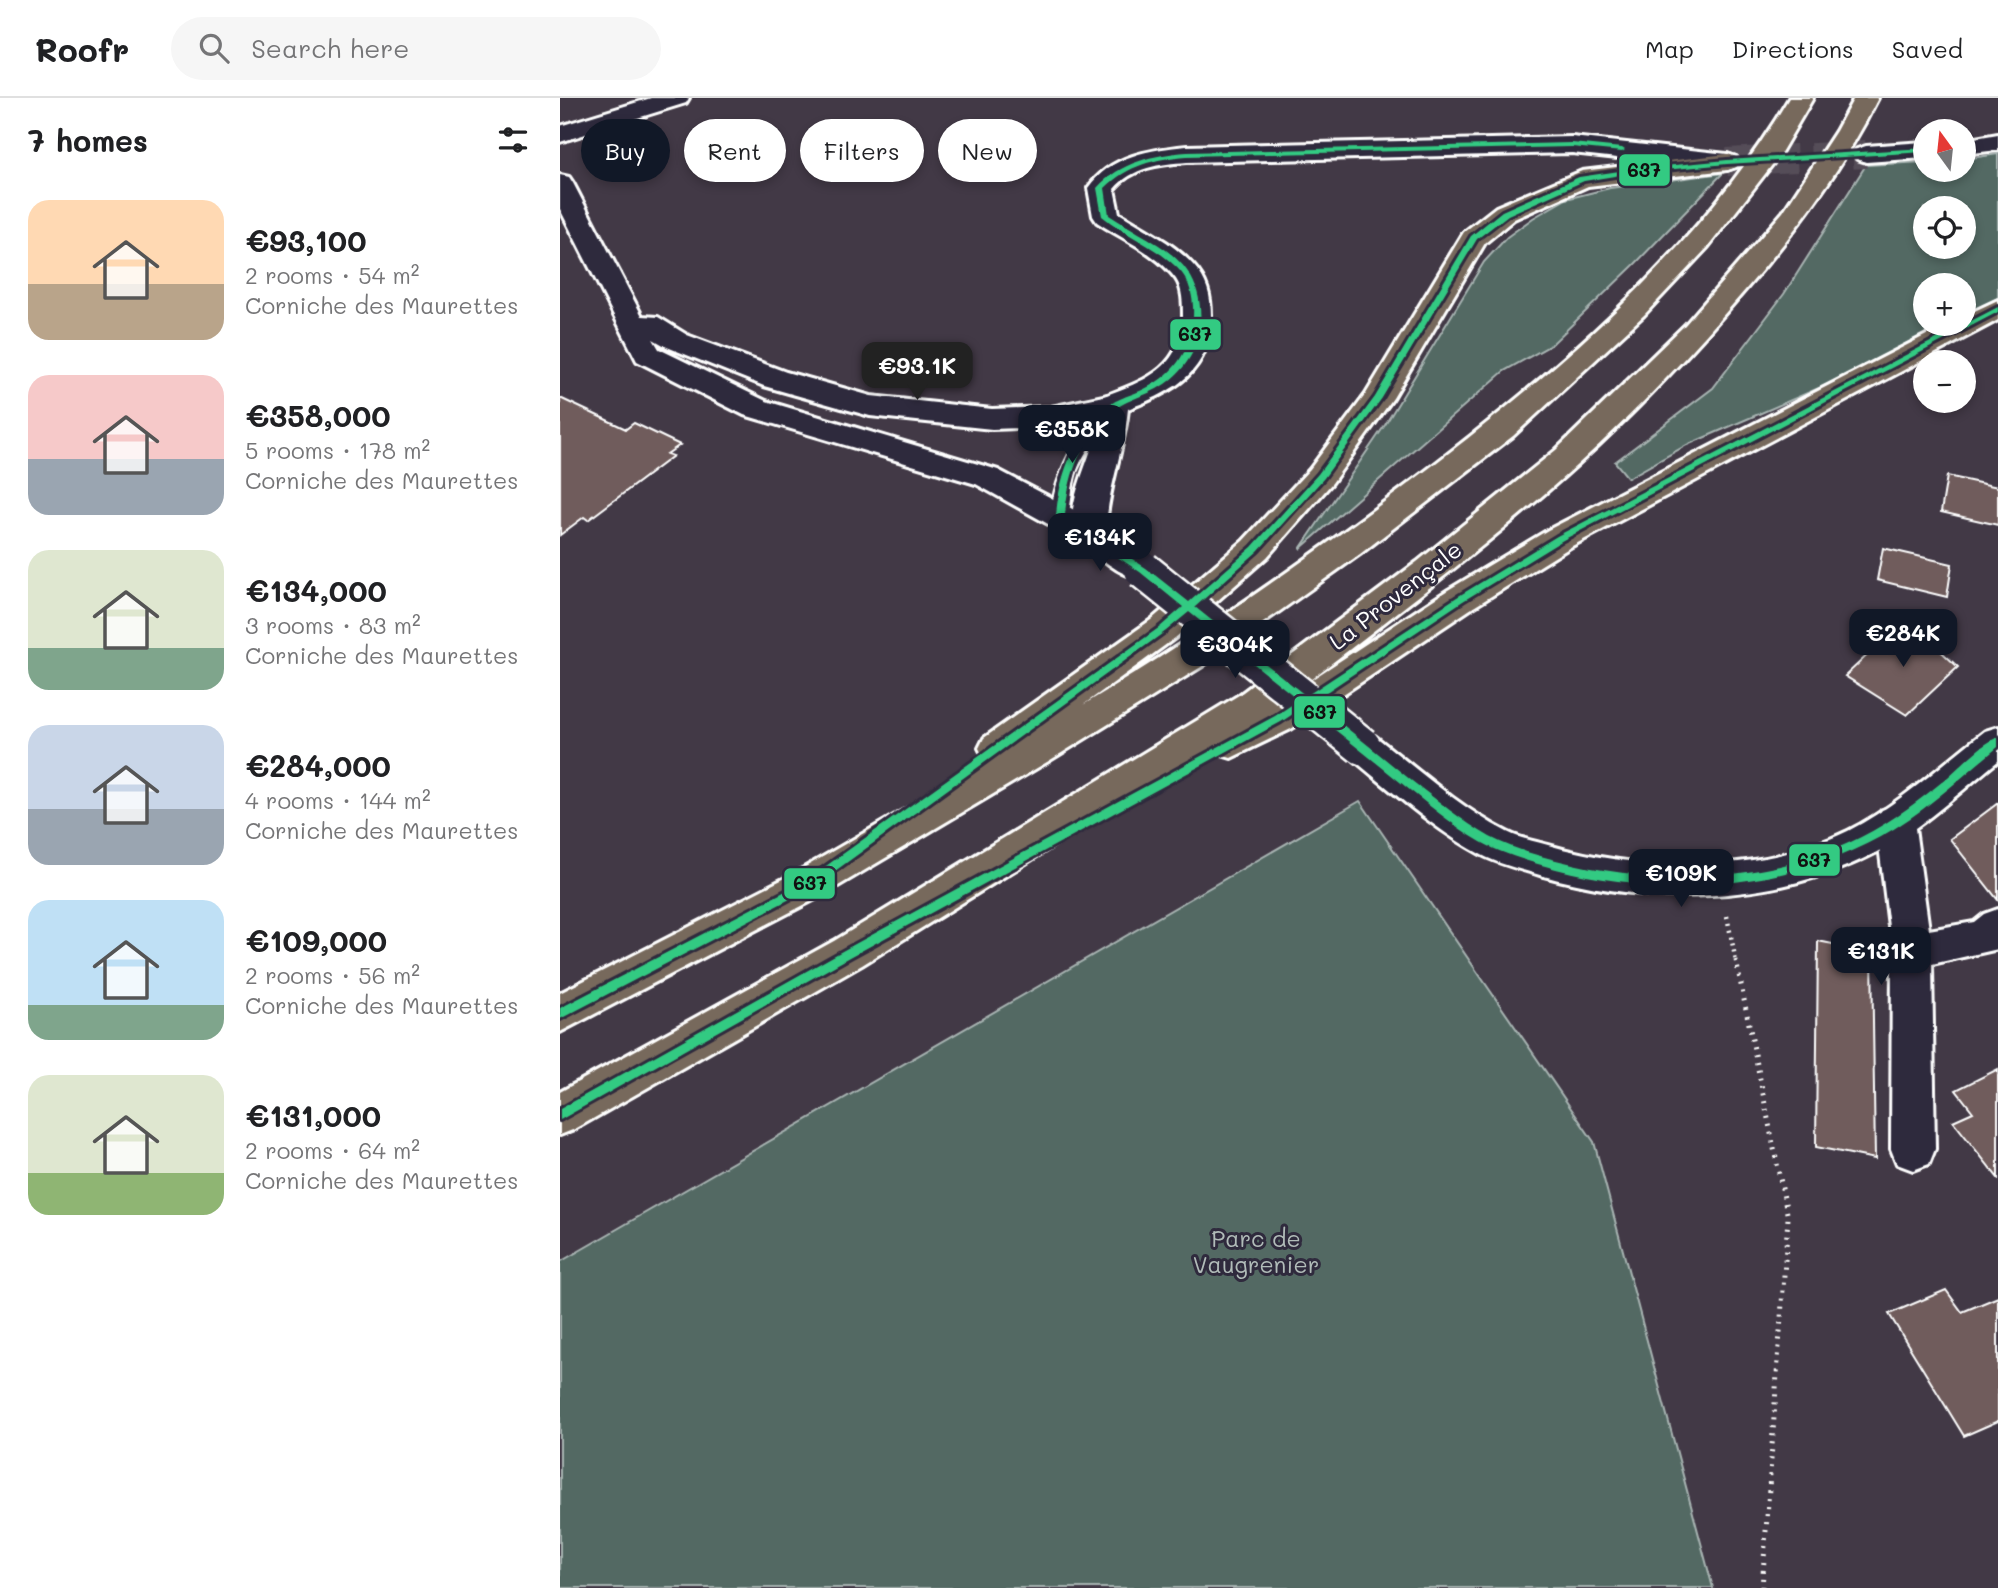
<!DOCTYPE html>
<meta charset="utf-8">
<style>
body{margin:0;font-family:Mali,sans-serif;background:#f6f6f6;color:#202124;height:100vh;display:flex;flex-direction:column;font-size:26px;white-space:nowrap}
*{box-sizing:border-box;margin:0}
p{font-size:23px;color:#757577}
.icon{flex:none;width:38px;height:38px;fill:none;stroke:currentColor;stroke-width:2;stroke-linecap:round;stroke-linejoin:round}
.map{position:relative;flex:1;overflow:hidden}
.panel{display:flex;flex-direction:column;background:#fff;width:560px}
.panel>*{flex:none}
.hud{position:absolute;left:21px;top:21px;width:665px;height:63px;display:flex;gap:14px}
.needle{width:46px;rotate:345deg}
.buttons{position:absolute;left:1353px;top:21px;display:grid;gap:14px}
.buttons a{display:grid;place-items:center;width:63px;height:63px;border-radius:50%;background:#fff;box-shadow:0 4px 10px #0003;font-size:35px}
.price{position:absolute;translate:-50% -60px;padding:0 16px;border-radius:14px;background:#111827;color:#fff;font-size:23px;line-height:46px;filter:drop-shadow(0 2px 4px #0008)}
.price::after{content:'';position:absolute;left:50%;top:42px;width:21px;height:16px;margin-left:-10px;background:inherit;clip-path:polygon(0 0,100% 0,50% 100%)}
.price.on{background:#222;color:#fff}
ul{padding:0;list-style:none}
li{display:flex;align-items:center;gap:21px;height:175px;padding:0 28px}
li span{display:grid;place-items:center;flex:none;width:196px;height:140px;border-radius:21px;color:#555}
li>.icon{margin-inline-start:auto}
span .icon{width:84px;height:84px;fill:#fffc;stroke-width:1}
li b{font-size:30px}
h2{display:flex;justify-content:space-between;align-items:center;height:84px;padding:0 28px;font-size:30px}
.pill{padding:0 24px;border-radius:32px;background:#fff;box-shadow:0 4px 10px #0003;font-size:24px;line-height:63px}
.pill.on{background:#111827;color:#fff}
header{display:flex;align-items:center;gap:42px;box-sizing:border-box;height:98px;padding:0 35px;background:#fff;border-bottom:2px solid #e0e0e0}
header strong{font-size:33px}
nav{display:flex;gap:38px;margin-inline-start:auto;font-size:24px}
.search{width:490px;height:63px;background:#f6f6f6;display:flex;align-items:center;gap:18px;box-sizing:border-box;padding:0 24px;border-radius:38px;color:#757577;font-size:26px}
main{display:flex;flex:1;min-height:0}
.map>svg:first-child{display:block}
</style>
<header>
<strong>Roofr</strong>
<div class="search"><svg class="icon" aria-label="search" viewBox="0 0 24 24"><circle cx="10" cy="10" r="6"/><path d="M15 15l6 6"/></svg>Search here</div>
<nav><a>Map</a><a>Directions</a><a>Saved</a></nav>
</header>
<main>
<section class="panel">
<h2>7 homes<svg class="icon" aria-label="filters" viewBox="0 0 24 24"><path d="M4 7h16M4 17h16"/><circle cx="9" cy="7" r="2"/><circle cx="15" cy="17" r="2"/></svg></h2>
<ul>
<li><span style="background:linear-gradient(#ffd9b3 60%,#b9a48a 0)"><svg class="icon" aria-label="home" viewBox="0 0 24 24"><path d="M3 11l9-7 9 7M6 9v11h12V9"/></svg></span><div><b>€93,100</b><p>2 rooms · 54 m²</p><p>Corniche des Maurettes</p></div></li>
<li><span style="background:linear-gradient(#f6c9c9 60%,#9aa5b1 0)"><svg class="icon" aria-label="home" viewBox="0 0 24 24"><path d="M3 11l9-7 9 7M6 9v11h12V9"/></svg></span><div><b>€358,000</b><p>5 rooms · 178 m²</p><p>Corniche des Maurettes</p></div></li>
<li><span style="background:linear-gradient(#dfe7d0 70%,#7fa58c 0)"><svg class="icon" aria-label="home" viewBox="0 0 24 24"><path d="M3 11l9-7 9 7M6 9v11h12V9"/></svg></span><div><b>€134,000</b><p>3 rooms · 83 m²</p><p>Corniche des Maurettes</p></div></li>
<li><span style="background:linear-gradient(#c9d6e8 60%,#9aa5b1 0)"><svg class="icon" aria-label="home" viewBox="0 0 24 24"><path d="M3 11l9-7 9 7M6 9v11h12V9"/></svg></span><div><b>€284,000</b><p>4 rooms · 144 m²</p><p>Corniche des Maurettes</p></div></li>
<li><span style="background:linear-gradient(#bfe0f5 75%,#7fa58c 0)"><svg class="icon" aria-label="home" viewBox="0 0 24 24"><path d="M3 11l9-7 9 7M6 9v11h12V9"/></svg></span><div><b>€109,000</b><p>2 rooms · 56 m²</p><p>Corniche des Maurettes</p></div></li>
<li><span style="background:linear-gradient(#dfe7d0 70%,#8fb573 0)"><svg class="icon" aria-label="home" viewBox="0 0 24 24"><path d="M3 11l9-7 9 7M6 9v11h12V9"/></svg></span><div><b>€131,000</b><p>2 rooms · 64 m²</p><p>Corniche des Maurettes</p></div></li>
</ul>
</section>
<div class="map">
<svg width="1438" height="1490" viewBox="0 0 1438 1490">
<rect width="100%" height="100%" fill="#423946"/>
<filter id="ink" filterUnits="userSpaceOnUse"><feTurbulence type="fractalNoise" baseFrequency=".0143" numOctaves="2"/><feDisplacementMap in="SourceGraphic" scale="14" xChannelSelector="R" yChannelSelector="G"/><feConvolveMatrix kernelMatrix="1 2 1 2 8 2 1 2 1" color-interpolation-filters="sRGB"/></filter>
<g filter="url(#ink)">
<path fill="#526964" stroke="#a8b4b2" stroke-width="2" fill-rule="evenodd" d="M1438 56V200L1404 218V187H1365V226H1388L1296 274 1127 347 1068 380 1055 364 1153 290 1224 196 1306 67 1365 64V72H1404V61ZM1365 110H1404V149H1365Z
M1163 75 1075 166 991 247 944 273 740 451 825 327 924 164 947 139 973 120 1006 101 1050 90Z
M800 703 1034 1044 1153 1490H0V1164Z"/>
<path fill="#6f5c5c" stroke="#fff" stroke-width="2" d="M0 300 66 331 74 325 120 347 107 356 113 358 28 422 24 419 0 437Z
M1387 378 1438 389V427L1381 414Z
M1323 450 1392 466 1387 499 1317 482Z
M1346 521 1398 569 1347 617 1285 578Z
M1438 705V802L1390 741Z
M1258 843 1312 854 1315 1061 1256 1049Z
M1438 971V1080L1393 1023 1413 1014 1396 992Z
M1386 1192 1402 1214 1438 1199V1323L1404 1338 1329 1216Z"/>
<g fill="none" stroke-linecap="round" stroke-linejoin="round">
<path stroke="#554d58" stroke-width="28" stroke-dasharray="28 14" stroke-linecap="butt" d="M1167 64 1306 56"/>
<g stroke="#fff" stroke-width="5">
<path id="lane" d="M552 302 560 307C545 329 527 348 516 373 510 388 513 408 506 422H494C483 397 528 309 552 302Z"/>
</g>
<g stroke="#fff" stroke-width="6">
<path id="street" d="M91 0H129L126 5 0 44V28Z
M0 77 9 79 13 85 82 218 98 219 127 237 226 274 311 298 432 311 491 309 553 296 564 299 568 306 564 313 491 329 432 331 310 318 204 288 107 249 93 241 99 251 206 303 438 372 541 426 545 434 541 442 529 445 517 442 416 386 184 317 77 263 0 111Z
M1335 708 1348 712 1354 723 1369 832 1414 824 1424 816 1438 811V851L1372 866 1375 1051 1369 1066 1353 1072 1337 1066 1331 1051 1332 853 1316 723 1322 712Z"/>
</g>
<g stroke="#fff" stroke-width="6">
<path id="secondary" d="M1438 36V52L1404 56V42Z
M1012 39 1167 56 1176 59 1180 64 1176 69 1167 72 1012 55 627 64C600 66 573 69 554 91L559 115C584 131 614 145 634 168 647 182 651 198 651 218 651 274 614 293 568 311 564 352 548 389 546 430L595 464 600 472 595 480C567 488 539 457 517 442 502 416 527 369 534 342 538 327 534 312 542 299 586 282 622 271 623 218 623 206 623 191 616 181 597 155 562 141 537 124L533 118 528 90C551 57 590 52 627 48Z
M1365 44V60L1306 64 1297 61 1293 56 1297 51 1306 48Z
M1438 629V663C1398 695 1361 731 1315 755 1213 807 1089 808 980 777 960 771 938 766 920 756 872 730 831 692 789 658L784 648 789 638 802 634 815 638C858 672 899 709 947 734 960 741 974 743 988 747 1082 774 1199 777 1288 733 1339 707 1381 667 1425 633Z"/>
</g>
<g stroke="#fff" stroke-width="6">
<path id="highway" d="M1229 0H1253L1219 58 1148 149 1084 217 953 338 800 456 641 569 487 664 263 797 0 934V895L235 775 430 662 424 660 419 650 424 640 591 522 683 443 750 371 806 296 904 134 936 109 1022 73 1167 56 1176 59 1180 64 1176 69 1167 72 1028 88 954 121 925 145 833 300 772 385 707 459 615 540 523 607C633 541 737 469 839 393 986 283 1134 160 1229 0Z
M1294 0H1318C1282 72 1238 130 1186 191 1134 252 1077 313 1017 367 931 445 837 514 745 586L888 492 988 432 1388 226H1404V218L1438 202V222L1012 448 912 510 731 631 671 660 658 656 654 648 302 867 15 1031 0 1037V994L274 843 679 597 857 464 996 352 1125 227 1223 114 1276 33Z"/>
</g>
<path stroke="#fff" stroke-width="4.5" stroke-dasharray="2 5" stroke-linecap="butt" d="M1167 818 1176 864"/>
<path stroke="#fff" stroke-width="5" stroke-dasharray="2 6" stroke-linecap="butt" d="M1176 862 1228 1120 1202 1490"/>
<use href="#lane" fill="#2f2a3d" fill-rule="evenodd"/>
<use href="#street" fill="#2f2a3d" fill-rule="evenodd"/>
<use href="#secondary" fill="#2f2a3d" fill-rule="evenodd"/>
<use href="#highway" fill="#77695c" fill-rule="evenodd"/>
<g stroke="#fff" stroke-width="41" stroke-linecap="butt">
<path id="secondary-bridge" d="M583 472 802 648"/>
</g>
<use href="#secondary-bridge" stroke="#2f2a3d" stroke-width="36"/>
<g stroke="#2f2a3d" stroke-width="6">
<path id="bus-1" d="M1012 45 1062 50 1065 52 1062 54 1012 49 627 58C595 61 568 67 545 90L549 117C597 148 646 161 640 229 638 250 626 270 609 283 588 300 564 299 545 320 519 346 508 381 505 417L586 470 629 504 692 449 758 376 815 299 911 138 942 113 1019 79 1073 71 1167 62 1365 50V54L1167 66 1073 75 1024 83 948 117 917 141 822 300 764 380 698 453 635 509 746 598 897 499 997 438 1438 209V214L1003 442 903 503 753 603C786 629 819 656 852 683 877 702 902 723 930 739 951 750 976 757 1000 763 1097 788 1211 785 1301 739 1333 723 1361 701 1388 679 1403 666 1420 647 1438 639V649C1400 680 1364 715 1320 739 1222 792 1103 799 996 771 971 764 944 757 921 744 892 727 866 705 840 684 809 659 777 633 745 608L721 624 292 858 0 1022V1011L284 852 715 618 739 602 629 514 606 533 253 789 0 921V910L245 783 600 529 623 509 580 474 496 418C499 380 512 344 539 316 552 302 563 300 580 293 612 279 632 254 633 219 634 203 631 186 621 174 599 149 567 139 542 118L537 90C561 64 593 57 627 54Z"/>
</g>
<use href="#bus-1" fill="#33ca82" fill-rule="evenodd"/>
</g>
</g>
<g text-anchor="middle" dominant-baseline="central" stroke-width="6" stroke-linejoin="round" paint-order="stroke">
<g font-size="23" fill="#fff" stroke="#2f2a3d">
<text transform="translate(835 497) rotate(-38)">La Provençale</text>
</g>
<g font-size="23" fill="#b1bcb9" stroke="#2f2a3d">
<text x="696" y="1140">Parc de<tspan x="696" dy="26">Vaugrenier</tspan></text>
</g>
</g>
<g stroke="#2f2a3d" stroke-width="2.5">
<rect x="1058" y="55" width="53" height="34" rx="7" fill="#33ca82"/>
<rect x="609" y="220" width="53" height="33" rx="7" fill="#33ca82"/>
<rect x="733" y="597" width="53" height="34" rx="7" fill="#33ca82"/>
<rect x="1228" y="745" width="53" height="34" rx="7" fill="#33ca82"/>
<rect x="223" y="769" width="53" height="33" rx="7" fill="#33ca82"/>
</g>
<g font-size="19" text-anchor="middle" font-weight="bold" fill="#111">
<text x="1084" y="79">637</text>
<text x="635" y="243">637</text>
<text x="760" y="621">637</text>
<text x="1254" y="769">637</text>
<text x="250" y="792">637</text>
</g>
</svg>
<div class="buttons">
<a><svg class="needle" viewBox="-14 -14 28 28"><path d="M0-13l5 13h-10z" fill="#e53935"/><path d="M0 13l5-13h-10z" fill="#757577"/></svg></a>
<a><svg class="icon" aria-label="locate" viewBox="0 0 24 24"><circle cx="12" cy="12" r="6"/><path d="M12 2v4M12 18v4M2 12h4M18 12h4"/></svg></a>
<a>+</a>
<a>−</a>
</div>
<b class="price on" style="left:357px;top:304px">€93.1K</b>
<b class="price" style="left:512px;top:367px">€358K</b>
<b class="price" style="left:540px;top:475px">€134K</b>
<b class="price" style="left:1343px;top:571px">€284K</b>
<b class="price" style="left:675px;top:582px">€304K</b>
<b class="price" style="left:1121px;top:811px">€109K</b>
<b class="price" style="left:1321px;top:889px">€131K</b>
<div class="hud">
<a class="pill on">Buy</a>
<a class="pill">Rent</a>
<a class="pill">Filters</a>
<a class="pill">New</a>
</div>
</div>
</main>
